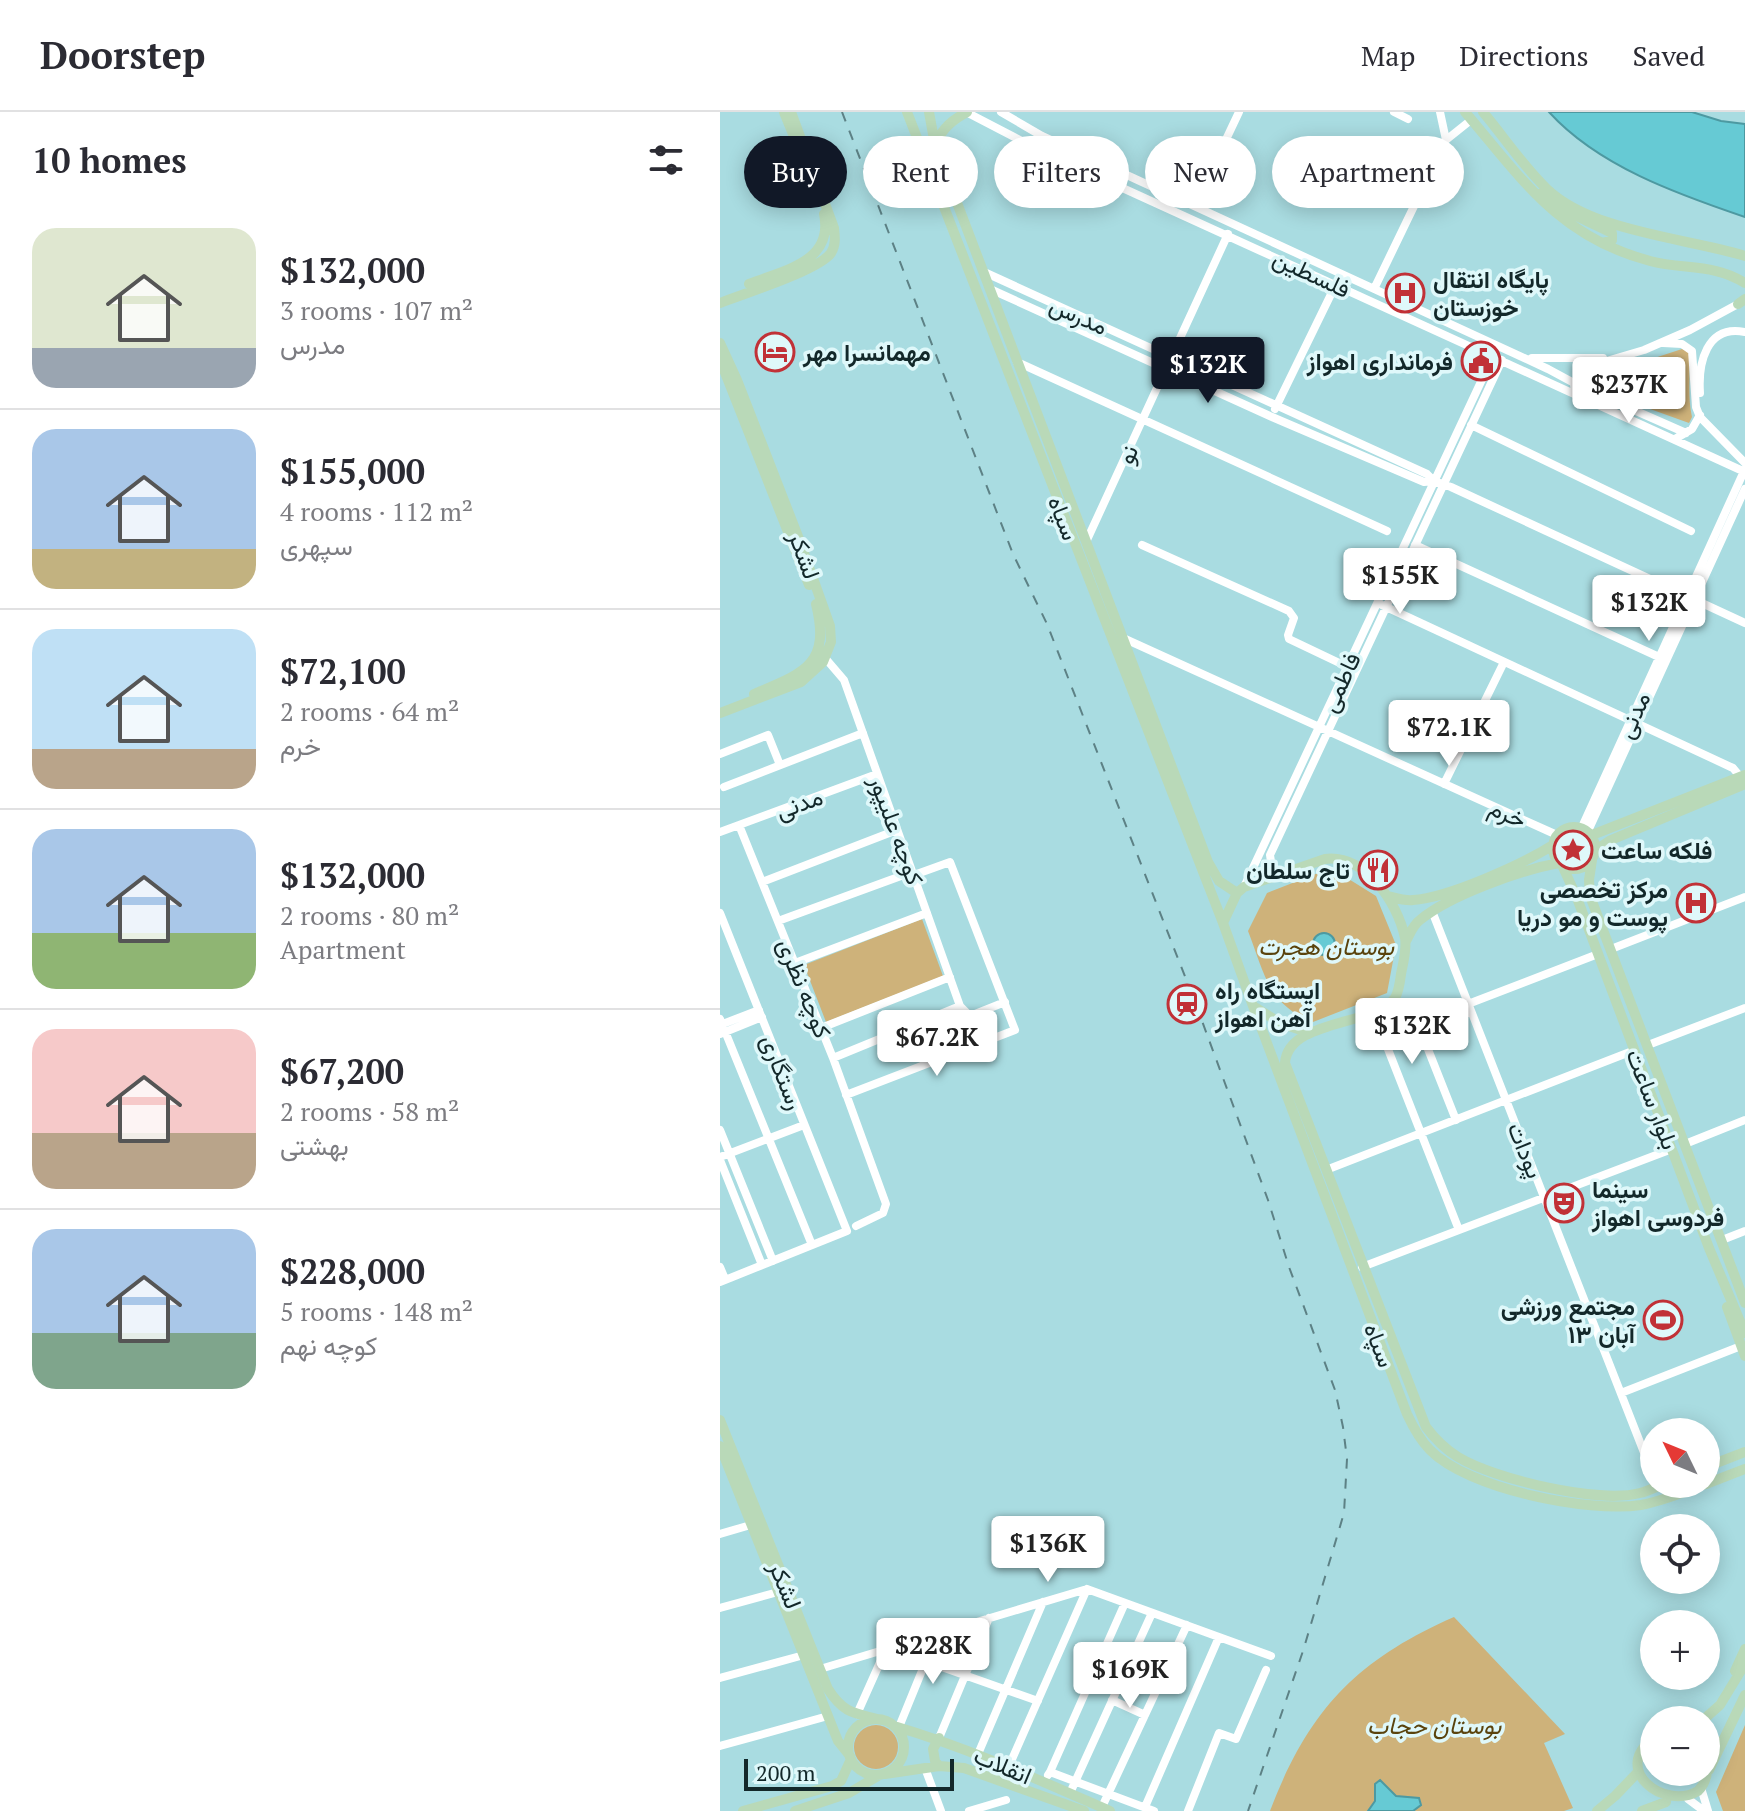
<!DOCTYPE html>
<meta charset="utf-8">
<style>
body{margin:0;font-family:"PT Serif",Vazirmatn,serif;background:#f7f7f7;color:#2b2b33;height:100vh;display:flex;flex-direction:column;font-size:30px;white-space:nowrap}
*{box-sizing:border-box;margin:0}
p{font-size:26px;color:#7c7c81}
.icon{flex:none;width:44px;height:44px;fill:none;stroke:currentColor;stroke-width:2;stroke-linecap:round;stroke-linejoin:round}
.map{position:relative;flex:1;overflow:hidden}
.sheet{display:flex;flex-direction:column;background:#fff;width:720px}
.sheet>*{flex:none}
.guide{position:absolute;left:24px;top:24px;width:760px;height:72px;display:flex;gap:16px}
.needle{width:52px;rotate:313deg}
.tools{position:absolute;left:920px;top:1306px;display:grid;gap:16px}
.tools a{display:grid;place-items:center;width:80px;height:80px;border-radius:50%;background:#fff;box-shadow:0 4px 20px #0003;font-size:40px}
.scale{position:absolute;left:24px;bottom:20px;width:210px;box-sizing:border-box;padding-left:8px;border:4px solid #13282a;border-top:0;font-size:22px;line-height:28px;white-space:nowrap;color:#13282a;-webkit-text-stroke:6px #dff8fa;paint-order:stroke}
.price{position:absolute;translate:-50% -68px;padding:0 18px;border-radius:8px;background:#fff;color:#222;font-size:26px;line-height:52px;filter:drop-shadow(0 2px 4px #0008)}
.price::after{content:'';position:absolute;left:50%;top:48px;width:24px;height:18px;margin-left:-12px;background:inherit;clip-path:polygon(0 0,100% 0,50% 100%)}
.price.current{background:#111827;color:#fff}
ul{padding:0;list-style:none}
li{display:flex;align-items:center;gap:24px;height:200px;padding:0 32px}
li+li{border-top:2px solid #e1e1e2}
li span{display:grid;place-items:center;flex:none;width:224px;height:160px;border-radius:24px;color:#555}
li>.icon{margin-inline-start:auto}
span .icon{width:96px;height:96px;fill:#fffc;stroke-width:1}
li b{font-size:34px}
h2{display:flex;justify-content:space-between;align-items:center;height:96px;padding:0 32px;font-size:34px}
.tag{padding:0 28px;border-radius:36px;background:#fff;box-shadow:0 4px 20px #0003;font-size:28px;line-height:72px}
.tag.current{background:#111827;color:#fff}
header{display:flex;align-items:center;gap:48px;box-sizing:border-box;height:112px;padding:0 40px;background:#fff;border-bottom:2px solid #e1e1e2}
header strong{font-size:38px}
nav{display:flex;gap:44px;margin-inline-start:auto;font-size:28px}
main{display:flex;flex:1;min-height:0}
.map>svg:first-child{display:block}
</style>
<header>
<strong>Doorstep</strong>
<nav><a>Map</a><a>Directions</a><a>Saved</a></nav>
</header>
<main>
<section class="sheet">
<h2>10 homes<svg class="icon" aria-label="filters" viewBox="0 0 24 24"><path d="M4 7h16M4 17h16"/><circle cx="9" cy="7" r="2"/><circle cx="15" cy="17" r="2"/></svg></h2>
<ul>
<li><span style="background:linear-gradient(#dfe7d0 75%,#9aa5b1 0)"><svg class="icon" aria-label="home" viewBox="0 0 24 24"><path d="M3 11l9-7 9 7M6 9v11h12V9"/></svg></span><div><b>$132,000</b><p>3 rooms · 107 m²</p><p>مدرس</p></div></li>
<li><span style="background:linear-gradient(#a9c7e8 75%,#c2b280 0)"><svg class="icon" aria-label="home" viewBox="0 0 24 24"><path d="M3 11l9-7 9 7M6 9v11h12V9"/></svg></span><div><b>$155,000</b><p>4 rooms · 112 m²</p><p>سپهری</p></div></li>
<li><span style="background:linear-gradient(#bfe0f5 75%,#b9a48a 0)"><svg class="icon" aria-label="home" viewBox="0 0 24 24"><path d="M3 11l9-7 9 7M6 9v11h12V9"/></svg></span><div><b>$72,100</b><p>2 rooms · 64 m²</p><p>خرم</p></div></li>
<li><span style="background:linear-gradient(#a9c7e8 65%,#8fb573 0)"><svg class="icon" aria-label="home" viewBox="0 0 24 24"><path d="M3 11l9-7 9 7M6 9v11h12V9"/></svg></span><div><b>$132,000</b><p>2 rooms · 80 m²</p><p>Apartment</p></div></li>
<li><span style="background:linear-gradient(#f6c9c9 65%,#b9a48a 0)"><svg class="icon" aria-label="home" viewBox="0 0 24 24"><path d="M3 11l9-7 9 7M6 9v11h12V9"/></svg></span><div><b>$67,200</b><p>2 rooms · 58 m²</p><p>بهشتی</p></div></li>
<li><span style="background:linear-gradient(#a9c7e8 65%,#7fa58c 0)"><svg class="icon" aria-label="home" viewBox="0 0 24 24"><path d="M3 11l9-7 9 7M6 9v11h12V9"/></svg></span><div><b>$228,000</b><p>5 rooms · 148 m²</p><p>کوچه نهم</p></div></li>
</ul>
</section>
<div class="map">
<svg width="1025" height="1699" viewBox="0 0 1025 1699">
<rect width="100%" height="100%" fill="#a9dce1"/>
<path fill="#ceb27a" d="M962 237 969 240C971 262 967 282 972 305L969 311 894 284 870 266 873 259 880 256 913 253Z
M611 756 656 784 676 833 667 881 593 910C548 893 544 860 528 819L547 781Z
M202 807 223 864 106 910 84 853Z
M734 1505 845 1622 824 1631 853 1696 844 1699H550C588 1599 636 1548 734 1505Z
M1025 1613V1699H1003L996 1680Z
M134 1635a22 22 0 1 1 44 0a22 22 0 1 1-44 0Z"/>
<path fill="#66cad4" stroke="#4d99a1" stroke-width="2" d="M829 0H972L1001 9 1025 12V105C957 82 878 54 829 0Z
M593 832a11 11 0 1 1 22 0a11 11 0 1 1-22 0Z
M660 1668 676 1684 699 1686 701 1693 693 1699H648L655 1689V1672Z"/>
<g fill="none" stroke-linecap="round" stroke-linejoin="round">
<path stroke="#fff" stroke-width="8" d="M246 0 317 37 1025 360
M281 0 322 24 828 257 854 271 855 282
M674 0 688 7
M726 28 751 8
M475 93 519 0
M264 160 707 362 714 369
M270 177 552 305 704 370 714 369 731 375 1025 511
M654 177 726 28 720 0
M943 231 962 232 972 239 976 295 980 305 1025 351
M812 246H883
M297 250 667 419
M866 277 966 321
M980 281C978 252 986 212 1025 220
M872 289 865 276 864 266 873 253 924 238 970 218 1018 192
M555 297 616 172
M751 313 971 419
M955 327 972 317 980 303
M366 430 508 122
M422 433 569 499 574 506 568 523 569 527 632 557
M695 433 939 545
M662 493 1013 656 1022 667
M403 526 837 723
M106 547 124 568 240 894
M0 642 48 623 60 653
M724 672 784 550
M4 675 143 621
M19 713 113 946 166 1092 163 1101 136 1114
M862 715 1025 357
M868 719 1025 377
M0 720 157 662
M559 763 552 756 550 743 782 248
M42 770 177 718
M524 775 774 242
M712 799 934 1366
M0 801 127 1119 0 1170
M58 809 181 764 194 763 230 750 295 918 126 983
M891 837 1025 785
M75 851 207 801
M748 892 878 842
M240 894 248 902H255L285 890
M653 899 739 1118
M0 907 92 1133
M0 913 39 898
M101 916 230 865
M700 917 736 1008
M0 922 42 905
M685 923 751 899
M928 933 1025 896
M113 946 240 894
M0 1018 53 1149
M965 1032 1025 1008
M0 1045 84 1013
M0 1048 42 1153
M606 1058 915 938
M1002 1128 1025 1119
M0 1155 5 1167
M642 1155 952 1037
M901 1281 1021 1234
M0 1422 34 1412
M0 1496 58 1480
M168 1536 318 1589
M100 1557 367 1477 551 1544
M0 1566 84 1543
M392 1588 425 1603
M137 1602 166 1537
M179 1615 217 1522
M219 1626 269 1506
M0 1634 108 1604
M258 1642 323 1490
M289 1654 367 1477
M205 1656 221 1699
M330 1660 405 1491
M328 1663 330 1660 434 1699
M981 1676 988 1699
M350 1681 432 1501
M968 1687 984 1699
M382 1695 467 1513
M425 1695 499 1525
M249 1699 286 1688
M468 1699 499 1621 516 1627 546 1558"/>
<path stroke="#b9d9b8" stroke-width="10" d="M64 0 80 39
M187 0 503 811
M209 0 215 33 488 750 499 769 517 781
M745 0C802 67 839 125 930 149 964 158 993 151 1025 171
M763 0C784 25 803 54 827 77 872 120 967 126 1025 144
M216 31C223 16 232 8 247 0
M822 80 846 99 892 121V128L883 131
M29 172C64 158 114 150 104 102
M0 191C23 182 99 158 111 141 116 133 115 125 114 116L71 0
M1018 192 1025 187
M0 231 17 268 79 427 110 514 111 530 103 550 81 570 0 601
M0 248 89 473
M34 582C84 561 111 553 96 492
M833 736a21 21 0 1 1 42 0a21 21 0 1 1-42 0Z
M872 723 1025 663
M876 738 891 728 1025 672
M872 748 869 768 870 784 1025 1191
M842 753 857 786 989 1136 1025 1221
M668 784C676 786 685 789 693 788 728 786 803 752 833 733
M686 829C690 822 693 813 700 808 730 783 801 758 839 751
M533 894 687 1302C693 1315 700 1328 710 1338 748 1377 868 1401 921 1393 943 1389 965 1380 985 1372
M590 921 560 911 533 894 503 811 517 781 524 775 605 747C645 742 678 791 685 826 687 838 683 851 681 862 680 870 679 879 675 886 655 914 568 907 565 951L706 1315C715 1327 725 1337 738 1345 774 1367 879 1392 920 1381 928 1379 936 1375 943 1372
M1007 1195 1025 1244
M0 1308 108 1577C124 1602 134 1601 162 1608
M0 1334 118 1629 130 1644
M986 1355 1025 1340
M986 1372 1025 1357
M1015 1559 1025 1537
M128 1635a28 28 0 1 1 56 0a28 28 0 1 1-56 0Z
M983 1608 1000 1593 1025 1552
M174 1614C249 1636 319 1668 390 1699
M219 1626 213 1637 215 1649 219 1654
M934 1626C890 1657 944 1699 978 1679 987 1670 989 1657 986 1645
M989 1658 1025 1583
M165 1662 219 1654 244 1656 364 1699
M23 1699 112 1674 121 1669 131 1647
M75 1699 129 1681 158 1664
M877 1699 895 1684 918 1660
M922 1699 946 1690"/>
<path stroke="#5d8185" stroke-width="2" stroke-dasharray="10 10" stroke-linecap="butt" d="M122 0 293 442 327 512 475 890 548 1088 569 1155 615 1278 623 1315 627 1347 624 1401 583 1539 528 1699"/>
</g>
<defs>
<g id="hospital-ring" transform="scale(2)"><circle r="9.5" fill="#dff8fa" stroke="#c13137" stroke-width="1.5"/><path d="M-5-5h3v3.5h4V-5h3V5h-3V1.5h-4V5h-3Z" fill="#c13137"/></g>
<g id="hotel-ring" transform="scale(2)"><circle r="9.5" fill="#dff8fa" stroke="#c13137" stroke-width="1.5"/><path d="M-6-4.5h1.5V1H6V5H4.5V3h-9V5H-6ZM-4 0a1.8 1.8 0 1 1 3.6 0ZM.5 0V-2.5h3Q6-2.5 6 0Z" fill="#c13137"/></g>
<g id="civic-ring" transform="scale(2)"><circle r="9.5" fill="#dff8fa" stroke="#c13137" stroke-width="1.5"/><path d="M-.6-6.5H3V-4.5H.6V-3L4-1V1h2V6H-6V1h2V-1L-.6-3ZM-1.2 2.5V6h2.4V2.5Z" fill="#c13137"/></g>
<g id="sight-ring" transform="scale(2)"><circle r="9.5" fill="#dff8fa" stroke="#c13137" stroke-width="1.5"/><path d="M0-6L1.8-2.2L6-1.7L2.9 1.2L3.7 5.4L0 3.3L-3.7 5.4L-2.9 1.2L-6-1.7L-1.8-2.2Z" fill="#c13137"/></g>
<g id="restaurant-ring" transform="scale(2)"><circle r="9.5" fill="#dff8fa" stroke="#c13137" stroke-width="1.5"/><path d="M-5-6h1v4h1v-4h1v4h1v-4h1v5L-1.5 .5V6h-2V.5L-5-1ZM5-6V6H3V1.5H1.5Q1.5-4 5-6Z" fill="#c13137"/></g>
<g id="station-ring" transform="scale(2)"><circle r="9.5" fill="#dff8fa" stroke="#c13137" stroke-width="1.5"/><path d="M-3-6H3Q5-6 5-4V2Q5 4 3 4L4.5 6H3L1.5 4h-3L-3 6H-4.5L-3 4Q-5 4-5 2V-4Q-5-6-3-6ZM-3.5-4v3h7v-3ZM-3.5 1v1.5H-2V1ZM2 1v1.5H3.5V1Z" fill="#c13137"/></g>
<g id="theatre-ring" transform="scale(2)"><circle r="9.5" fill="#dff8fa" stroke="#c13137" stroke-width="1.5"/><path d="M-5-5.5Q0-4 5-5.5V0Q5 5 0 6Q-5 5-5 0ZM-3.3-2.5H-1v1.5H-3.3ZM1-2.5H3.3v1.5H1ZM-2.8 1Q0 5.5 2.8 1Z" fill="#c13137"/></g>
<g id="stadium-ring" transform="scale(2)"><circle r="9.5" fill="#dff8fa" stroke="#c13137" stroke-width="1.5"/><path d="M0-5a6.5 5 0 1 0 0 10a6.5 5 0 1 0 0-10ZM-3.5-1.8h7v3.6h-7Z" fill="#c13137"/></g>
</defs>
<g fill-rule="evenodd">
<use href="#hospital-ring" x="685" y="181"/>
<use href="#hotel-ring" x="55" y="240"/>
<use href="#civic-ring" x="761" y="249"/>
<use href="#sight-ring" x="853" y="738"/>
<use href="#restaurant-ring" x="658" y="758"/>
<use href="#hospital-ring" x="976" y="791"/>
<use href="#station-ring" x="467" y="892"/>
<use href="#theatre-ring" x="844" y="1091"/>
<use href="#stadium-ring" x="943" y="1208"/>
</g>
<g text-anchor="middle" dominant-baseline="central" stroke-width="7" stroke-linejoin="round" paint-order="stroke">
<g font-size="24" fill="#13282a" stroke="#dff8fa">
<text transform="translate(592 161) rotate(25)">فلسطین</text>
<text transform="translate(359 203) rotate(24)">مدرس</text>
<text transform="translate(407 342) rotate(-65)">نو</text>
<text transform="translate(344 406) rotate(69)">سپاه</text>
<text transform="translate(85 443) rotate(70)">لشکر</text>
<text transform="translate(620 570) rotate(-65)">فاطمی</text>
<text transform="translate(913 603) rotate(-66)">مدنی</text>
<text transform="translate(79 691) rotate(-20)">مدنی</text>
<text transform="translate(788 701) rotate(24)">خرم</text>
<text transform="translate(177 718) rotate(70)">کوچه علیپور</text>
<text transform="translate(85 876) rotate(68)">کوچه نظری</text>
<text transform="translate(63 960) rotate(69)">رستگاری</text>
<text transform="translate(933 987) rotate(69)">بلوار ساعت</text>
<text transform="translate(806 1038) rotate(68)">پودات</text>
<text transform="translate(660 1233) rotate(69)">سپاه</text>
<text transform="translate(66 1473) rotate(68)">لشکر</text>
<text transform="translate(283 1653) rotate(23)">انقلاب</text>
</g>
<g font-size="24" font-weight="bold" fill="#13282a" stroke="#dff8fa" text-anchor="start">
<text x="713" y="167">پایگاه انتقال<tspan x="713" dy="28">خوزستان</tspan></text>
<text x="83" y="240">مهمانسرا مهر</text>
<text x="733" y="249" text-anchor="end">فرمانداری اهواز</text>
<text x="881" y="738">فلکه ساعت</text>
<text x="630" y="758" text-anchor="end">تاج سلطان</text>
<text x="948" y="777" text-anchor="end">مرکز تخصصی<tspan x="948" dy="28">پوست و مو دریا</tspan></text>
<text x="495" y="878">ایستگاه راه<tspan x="495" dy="28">آهن اهواز</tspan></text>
<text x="872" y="1077">سینما<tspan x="872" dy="28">فردوسی اهواز</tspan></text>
<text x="915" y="1194" text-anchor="end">مجتمع ورزشی<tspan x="915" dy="28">۱۳ آبان</tspan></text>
</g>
<g font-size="24" font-style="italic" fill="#5a430d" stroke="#dff8fa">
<text x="606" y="834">بوستان هجرت</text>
<text x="714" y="1613">بوستان حجاب</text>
</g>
</g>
</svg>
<div class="tools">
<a><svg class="needle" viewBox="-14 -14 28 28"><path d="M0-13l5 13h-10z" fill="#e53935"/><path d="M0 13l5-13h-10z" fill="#7c7c81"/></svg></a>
<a><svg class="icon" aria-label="locate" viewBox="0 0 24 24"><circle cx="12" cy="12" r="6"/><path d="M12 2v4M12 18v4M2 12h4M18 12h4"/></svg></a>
<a>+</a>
<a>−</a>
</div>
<div class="scale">200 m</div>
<b class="price current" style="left:488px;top:293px">$132K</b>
<b class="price" style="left:909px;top:313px">$237K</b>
<b class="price" style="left:680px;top:504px">$155K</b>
<b class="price" style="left:929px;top:531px">$132K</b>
<b class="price" style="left:729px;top:656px">$72.1K</b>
<b class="price" style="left:692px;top:954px">$132K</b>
<b class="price" style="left:217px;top:966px">$67.2K</b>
<b class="price" style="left:328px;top:1472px">$136K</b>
<b class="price" style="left:213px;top:1574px">$228K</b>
<b class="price" style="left:410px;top:1598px">$169K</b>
<div class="guide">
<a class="tag current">Buy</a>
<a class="tag">Rent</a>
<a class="tag">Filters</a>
<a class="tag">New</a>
<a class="tag">Apartment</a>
</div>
</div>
</main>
